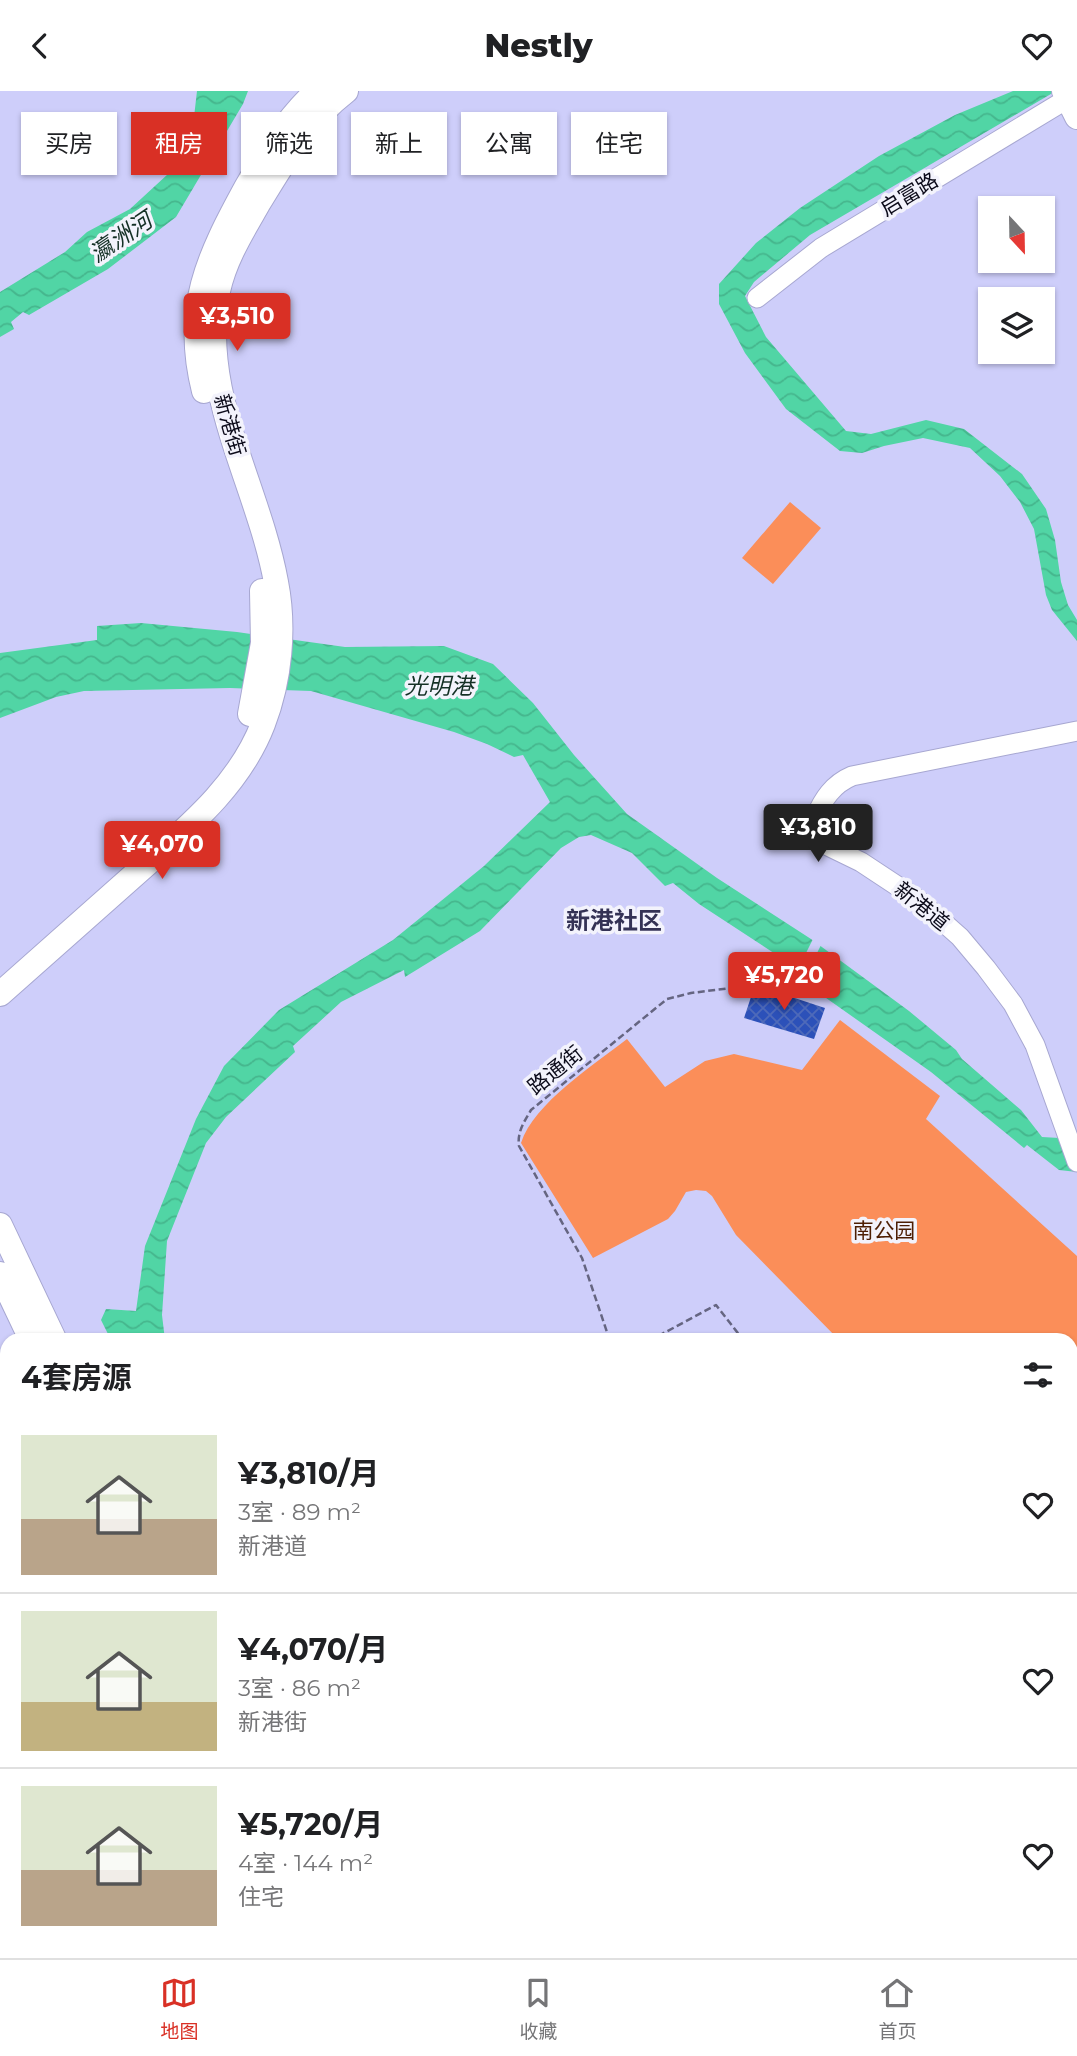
<!DOCTYPE html>
<html lang="zh">
<meta charset="utf-8">
<style>
body{margin:0;font-family:Montserrat,"Noto Sans SC",sans-serif;background:#f2f2f2;color:#202124;height:100vh;display:flex;flex-direction:column;font-size:26px;white-space:nowrap}
*{box-sizing:border-box;margin:0}
p{font-size:23px;color:#757577}
.icon{flex:none;width:38px;height:38px;fill:none;stroke:currentColor;stroke-width:2;stroke-linecap:round;stroke-linejoin:round}
.map{position:relative;flex:1;overflow:hidden}
.side{position:absolute;left:0px;top:1242px;width:1078px;height:625px;display:flex;flex-direction:column;background:#fff;border-radius:21px 21px 0 0;box-shadow:0 2px 5px #0004}
.side>*{flex:none}
.hud{position:absolute;left:21px;top:21px;width:700px;height:63px;display:flex;gap:14px}
.needle{width:46px;rotate:158deg}
.fabs{position:absolute;left:978px;top:105px;display:grid;gap:14px}
.fabs a{display:grid;place-items:center;width:77px;height:77px;border-radius:0px;background:#fff;box-shadow:0 2px 5px #0004;font-size:35px}
.price{position:absolute;translate:-50% -60px;padding:0 16px;border-radius:7px;background:#d93025;color:#fff;font-size:23px;line-height:46px;filter:drop-shadow(0 2px 4px #0008)}
.price::after{content:'';position:absolute;left:50%;top:42px;width:21px;height:16px;margin-left:-10px;background:inherit;clip-path:polygon(0 0,100% 0,50% 100%)}
.price.on{background:#222;color:#fff}
ul{padding:0;list-style:none}
li{display:flex;align-items:center;gap:21px;height:175px;padding:0 21px}
li+li{border-top:2px solid #e0e0e0}
li span{display:grid;place-items:center;flex:none;width:196px;height:140px;border-radius:0px;color:#555}
li>.icon{margin-inline-start:auto}
span .icon{width:84px;height:84px;fill:#fffc;stroke-width:1}
li b{font-size:30px}
h2{display:flex;justify-content:space-between;align-items:center;height:84px;padding:0 21px;font-size:30px}
.tag{padding:0 24px;border-radius:0px;background:#fff;box-shadow:0 2px 5px #0004;font-size:24px;line-height:63px}
.tag.on{background:#d93025;color:#fff}
header{display:flex;justify-content:space-between;align-items:center;height:91px;padding:0 21px;background:#fff;font-size:32px;font-weight:800}
.tabs{display:flex;justify-content:space-around;align-items:center;height:98px;border-top:2px solid #e0e0e0;background:#fff;font-size:19px;color:#757577}
.tabs a{display:grid;justify-items:center;gap:4px}
.tabs .on{color:#d93025}
.map>svg:first-child{display:block}
</style>
<header><svg class="icon" aria-label="back" viewBox="0 0 24 24"><path d="M15 5l-7 7 7 7"/></svg>Nestly<svg class="icon" aria-label="heart" viewBox="0 0 24 24"><path d="M12 20l-8-8c-3-5 5-10 8-4 3-6 11-1 8 4z"/></svg></header>
<div class="map">
<svg width="1077" height="1867" viewBox="0 0 1077 1867">
<defs>
<pattern id="water-waves" width="16" height="10" patternUnits="userSpaceOnUse" patternTransform="scale(1.75)"><rect width="16" height="10" fill="#51d5a5"/><path d="M0 5q4-4 8 0t8 0" fill="none" stroke="#45b68d"/></pattern>
<pattern id="building-cross-hatch" width="8" height="8" patternUnits="userSpaceOnUse" patternTransform="scale(1.75)"><rect width="8" height="8" fill="#2c51b9"/><path d="M0 0l8 8M0 8l8-8" fill="none" stroke="#4e6ab9"/></pattern>
</defs>
<rect width="100%" height="100%" fill="#cecefa"/>
<path fill="#fb8e59" d="M790 411 821 437 773 493 742 467Z
M840 929 940 1005 926 1028 1077 1165V1436L1071 1440V1250L839 1249 736 1144 712 1105 706 1100 696 1099 686 1101 675 1120 668 1128 593 1167 521 1052C534 1012 594 974 627 948L665 996 705 970 734 963 802 979Z"/>
<path fill="url(#water-waves)" d="M197 0H248L243 13 176 126 108 178 29 224 23 221 11 231 14 238 0 246V201L65 161 87 141 130 118 168 83 191 52Z
M1013 0H1056L810 144 754 191 745 205 766 246 846 340 871 343 926 329 964 338 1022 383 1046 418 1055 449 1061 491 1068 514 1077 529V550L1052 519 1046 504 1034 438 1020 411 1000 385 970 357 923 347 884 355 862 362 840 360 786 318 745 262 719 213V193L756 152 800 117 879 65 955 24Z
M141 532 237 541 345 556 444 555 493 573 533 612 574 664 627 723 717 787 811 848 909 920 956 959 962 968 1021 1019 1042 1046 1077 1048V1081L1059 1079 1027 1054 1024 1057 931 981 819 902 806 884 797 880 787 889 789 878 786 870 699 813 673 792 665 795 632 762 591 744 579 746 561 757 480 840 405 886 404 879 341 911 293 955 295 961 226 1026 206 1052 167 1150 162 1224 165 1249H111L101 1229 106 1218 136 1220 145 1155 196 1028 224 975 279 919 393 849 484 775 550 711 523 664 514 666 487 653 454 641 311 600 230 597 84 600 56 606 0 627V562L97 549V535Z
M708 1860H778L770 1867H700Z"/>
<path fill="#cecefa" d="M814 846 822 852 806 884 804 887 797 884 793 888Z"/>
<path fill="url(#building-cross-hatch)" d="M755 894 825 917 814 948 744 927Z"/>
<g fill="none" stroke-linecap="round" stroke-linejoin="round">
<g stroke="#a7a7d1" stroke-width="21">
<path id="minor" d="M757 207 821 157 1067 8
M1077 640 852 685C833 693 823 708 815 727L820 746 826 754 861 771 917 808 960 846 986 877 1013 913 1035 954 1077 1071
M1071 1825 1077 1831"/>
</g>
<g stroke="#a7a7d1" stroke-width="26">
<path id="major" d="M1064 0 1077 26
M204 300C183 218 208 166 247 95 267 61 287 27 317 0
M250 623 263 552 262 500
M0 903C44 864 88 825 132 786 182 741 238 698 263 633 280 589 285 537 276 491 258 393 198 302 218 200 225 168 242 141 258 113 284 71 306 31 346 0
M0 1134 55 1250
M0 1183 32 1250
M1071 1496 1077 1491
M1071 1529 1077 1524
M314 1860 317 1867
M356 1860 359 1867
M537 1867 547 1860
M575 1867 585 1860"/>
</g>
<path stroke="#656581" stroke-width="2.5" stroke-dasharray="7 3.5" stroke-linecap="butt" d="M610 1250 582 1167 519 1055C517 1041 524 1031 531 1019L667 908 691 902 755 894 791 900
M649 1250 716 1214 744 1250"/>
<use href="#minor" stroke="#fff" stroke-width="19"/>
<use href="#major" stroke="#fff" stroke-width="24"/>
</g>
<g text-anchor="middle" dominant-baseline="central" stroke-width="7" stroke-linejoin="round" paint-order="stroke">
<g font-size="21" fill="#0c0b1a" stroke="#f3f3fc">
<text transform="translate(909 103) rotate(-31)">启富路</text>
<text transform="translate(230 334) rotate(74)">新港街</text>
<text transform="translate(922 815) rotate(39)">新港道</text>
<text transform="translate(555 979) rotate(-39)">路通街</text>
</g>
<g font-size="21" fill="#4d1e04" stroke="#f3f3fc">
<text x="884" y="1139">南公园</text>
</g>
<g font-size="23" font-style="italic" fill="#143025" stroke="#f3f3fc">
<text transform="translate(121 146) rotate(-34)">瀛洲河</text>
<text x="439" y="595">光明港</text>
</g>
<g font-size="24" font-weight="bold" fill="#343255" stroke="#f3f3fc">
<text x="614" y="829">新港社区</text>
</g>
</g>
</svg>
<div class="fabs">
<a><svg class="needle" viewBox="-14 -14 28 28"><path d="M0-13l5 13h-10z" fill="#e53935"/><path d="M0 13l5-13h-10z" fill="#757577"/></svg></a>
<a><svg class="icon" aria-label="layers" viewBox="0 0 24 24"><path d="M12 4l9 5-9 5-9-5zM3 14l9 5 9-5"/></svg></a>
</div>
<b class="price" style="left:237px;top:262px">¥3,510</b>
<b class="price on" style="left:818px;top:773px">¥3,810</b>
<b class="price" style="left:162px;top:790px">¥4,070</b>
<b class="price" style="left:784px;top:921px">¥5,720</b>
<div class="hud">
<a class="tag">买房</a>
<a class="tag on">租房</a>
<a class="tag">筛选</a>
<a class="tag">新上</a>
<a class="tag">公寓</a>
<a class="tag">住宅</a>
</div>
<section class="side">
<h2>4套房源<svg class="icon" aria-label="filters" viewBox="0 0 24 24"><path d="M4 7h16M4 17h16"/><circle cx="9" cy="7" r="2"/><circle cx="15" cy="17" r="2"/></svg></h2>
<ul>
<li><span style="background:linear-gradient(#dfe7d0 60%,#b9a48a 0)"><svg class="icon" aria-label="home" viewBox="0 0 24 24"><path d="M3 11l9-7 9 7M6 9v11h12V9"/></svg></span><div><b>¥3,810/月</b><p>3室 · 89 m²</p><p>新港道</p></div><svg class="icon" aria-label="heart" viewBox="0 0 24 24"><path d="M12 20l-8-8c-3-5 5-10 8-4 3-6 11-1 8 4z"/></svg></li>
<li><span style="background:linear-gradient(#dfe7d0 65%,#c2b280 0)"><svg class="icon" aria-label="home" viewBox="0 0 24 24"><path d="M3 11l9-7 9 7M6 9v11h12V9"/></svg></span><div><b>¥4,070/月</b><p>3室 · 86 m²</p><p>新港街</p></div><svg class="icon" aria-label="heart" viewBox="0 0 24 24"><path d="M12 20l-8-8c-3-5 5-10 8-4 3-6 11-1 8 4z"/></svg></li>
<li><span style="background:linear-gradient(#dfe7d0 60%,#b9a48a 0)"><svg class="icon" aria-label="home" viewBox="0 0 24 24"><path d="M3 11l9-7 9 7M6 9v11h12V9"/></svg></span><div><b>¥5,720/月</b><p>4室 · 144 m²</p><p>住宅</p></div><svg class="icon" aria-label="heart" viewBox="0 0 24 24"><path d="M12 20l-8-8c-3-5 5-10 8-4 3-6 11-1 8 4z"/></svg></li>
</ul>
</section>
</div>
<nav class="tabs">
<a class="on"><svg class="icon" aria-label="map" viewBox="0 0 24 24"><path d="M3 6l6-2 6 2 6-2v14l-6 2-6-2-6 2zM9 4v14M15 6v14"/></svg>地图</a>
<a><svg class="icon" aria-label="saved" viewBox="0 0 24 24"><path d="M7 4h10v16l-5-4-5 4z"/></svg>收藏</a>
<a><svg class="icon" aria-label="home" viewBox="0 0 24 24"><path d="M3 11l9-7 9 7M6 9v11h12V9"/></svg>首页</a>
</nav>
